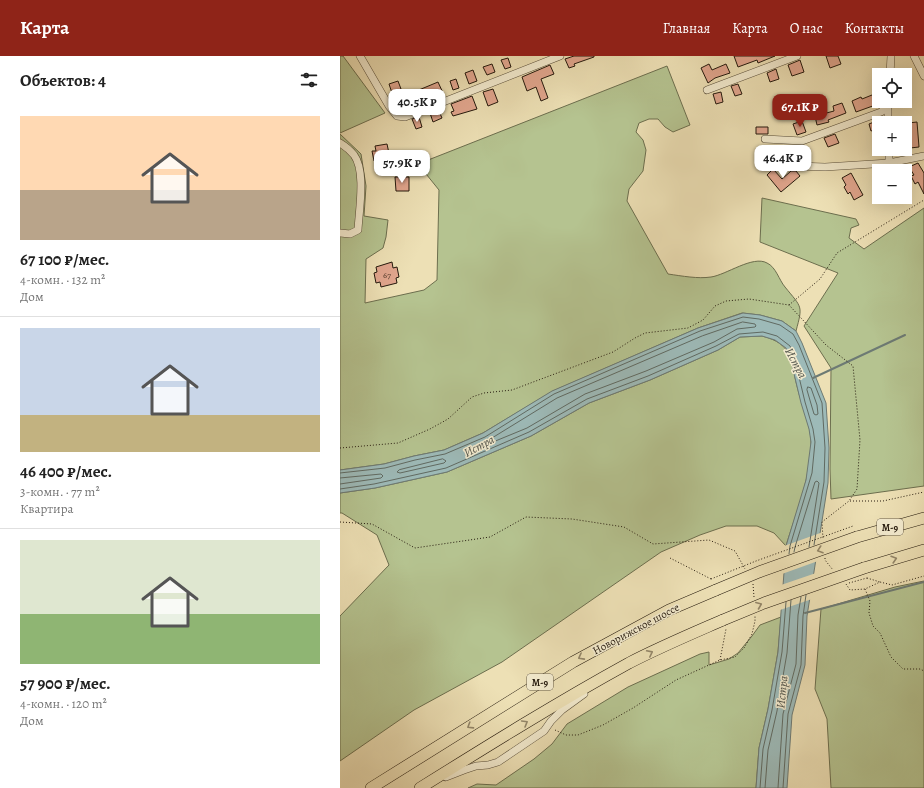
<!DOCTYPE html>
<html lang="ru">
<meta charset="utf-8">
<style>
body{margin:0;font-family:Alegreya,serif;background:#f6f6f6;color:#222;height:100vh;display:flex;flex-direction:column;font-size:15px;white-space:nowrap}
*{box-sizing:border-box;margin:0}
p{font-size:13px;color:#767676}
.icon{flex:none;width:22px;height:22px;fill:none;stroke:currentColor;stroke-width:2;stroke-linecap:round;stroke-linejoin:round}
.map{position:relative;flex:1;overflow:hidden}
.drawer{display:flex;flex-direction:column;background:#fff;width:340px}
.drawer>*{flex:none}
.tools{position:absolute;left:532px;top:12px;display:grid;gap:8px}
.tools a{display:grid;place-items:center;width:40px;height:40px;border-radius:0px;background:#fff;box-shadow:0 4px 16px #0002;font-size:20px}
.price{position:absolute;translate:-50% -34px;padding:0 9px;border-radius:8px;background:#fff;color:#222;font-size:13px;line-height:26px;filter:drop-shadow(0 1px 2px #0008)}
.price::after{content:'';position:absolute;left:50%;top:24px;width:12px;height:9px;margin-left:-6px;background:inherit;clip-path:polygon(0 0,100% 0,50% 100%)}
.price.active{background:#8f2418;color:#fff}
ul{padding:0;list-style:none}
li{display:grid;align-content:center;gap:8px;height:212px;padding:0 20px}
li+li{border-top:1px solid #e0e0e0}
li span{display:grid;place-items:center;height:124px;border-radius:0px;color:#555}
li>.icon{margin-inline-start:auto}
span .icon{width:72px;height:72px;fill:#fffc;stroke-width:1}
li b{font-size:17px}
h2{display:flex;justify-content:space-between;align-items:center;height:48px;padding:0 20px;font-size:17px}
header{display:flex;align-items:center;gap:24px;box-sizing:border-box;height:56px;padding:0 20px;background:#8f2418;color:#fff}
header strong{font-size:19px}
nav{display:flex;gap:22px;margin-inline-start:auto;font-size:14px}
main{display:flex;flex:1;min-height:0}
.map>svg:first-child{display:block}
</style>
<header>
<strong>Карта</strong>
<nav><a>Главная</a><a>Карта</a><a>О нас</a><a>Контакты</a></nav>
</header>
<main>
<section class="drawer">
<h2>Объектов: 4<svg class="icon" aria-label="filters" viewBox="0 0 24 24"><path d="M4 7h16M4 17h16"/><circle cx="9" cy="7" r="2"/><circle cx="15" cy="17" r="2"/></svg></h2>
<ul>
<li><span style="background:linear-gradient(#ffd9b3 60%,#b9a48a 0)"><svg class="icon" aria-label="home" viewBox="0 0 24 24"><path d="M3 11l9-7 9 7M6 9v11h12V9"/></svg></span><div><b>67 100 ₽/мес.</b><p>4-комн. · 132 m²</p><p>Дом</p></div></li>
<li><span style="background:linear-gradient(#c9d6e8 70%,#c2b280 0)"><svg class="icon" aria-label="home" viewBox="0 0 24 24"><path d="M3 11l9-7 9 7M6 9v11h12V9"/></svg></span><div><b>46 400 ₽/мес.</b><p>3-комн. · 77 m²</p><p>Квартира</p></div></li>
<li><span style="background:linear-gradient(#dfe7d0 60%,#8fb573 0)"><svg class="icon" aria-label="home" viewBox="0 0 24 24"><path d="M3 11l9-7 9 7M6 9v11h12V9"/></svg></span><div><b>57 900 ₽/мес.</b><p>4-комн. · 120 m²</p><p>Дом</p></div></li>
</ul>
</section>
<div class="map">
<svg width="584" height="732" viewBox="0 0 584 732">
<rect width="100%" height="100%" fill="#ede0b5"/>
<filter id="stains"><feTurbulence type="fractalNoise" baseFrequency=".005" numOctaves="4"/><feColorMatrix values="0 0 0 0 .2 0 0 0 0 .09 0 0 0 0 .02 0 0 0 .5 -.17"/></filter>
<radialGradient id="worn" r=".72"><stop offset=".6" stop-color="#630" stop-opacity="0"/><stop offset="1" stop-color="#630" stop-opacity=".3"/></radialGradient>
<path fill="#b5c390" stroke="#6c6e4e" d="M0 0H3L45 57 0 77Z
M327 10 350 69 333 76 325 71 318 63H309L299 67 296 76 303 84 306 94 303 115 289 133 287 145 328 218C342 220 358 223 371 221 386 219 413 199 427 207 436 211 439 224 445 231 462 252 463 249 456 275L442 265 420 259 402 257 358 272 213 335 143 377 104 394 74 400 44 408 0 414V78L21 98 26 130 24 160 48 164 46 181 43 192 26 203 25 247 84 234 97 224 99 134 78 108Z
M422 142 516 163 519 169 511 172 509 182 524 193 584 152V430L491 443 490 413 491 312 464 270 498 217 420 186Z
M422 280C453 288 450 303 457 330 461 348 471 369 471 386 471 422 456 456 446 490L434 477 417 470H386L360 479 321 496 162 606 74 654 0 705V560L49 509 37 479 2 457H0V437L35 432 107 416 191 380 249 347 310 324 378 294 400 281Z
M584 525V732H491L487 663 475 633 481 553 555 531Z
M441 561 438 596 428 653 419 692 416 732H128L137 728 156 729 194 703 212 688 227 668 288 631 360 598 369 596V609L389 603 398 597 412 580 420 569Z"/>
<path fill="#9dbab8" stroke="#6d7a74" d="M403 257 420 259 442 265 456 275 462 287 486 347 489 392 488 427 467 560 465 609 452 659 447 732H416L419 692 428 653 438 596 446 490 466 424 471 386 469 373 461 347 450 301 446 292 435 284 422 280 400 281 378 294 310 324 249 347 191 380 107 416 35 432 0 437V414L44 408 74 400 104 394 143 377 212 335 358 272Z"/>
<path fill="#ede0b5" d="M483 476 478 505 442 518 444 490Z
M476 517 472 543 440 554 441 529Z"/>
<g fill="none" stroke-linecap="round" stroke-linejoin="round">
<path stroke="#606a62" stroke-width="1" d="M403 266 415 268 416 270 415 271 397 273 374 286 306 315 245 338 187 372 153 386 151 385 152 382 217 342 362 280Z
M468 331 471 332 477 349 478 358 476 359 474 358 467 334Z
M103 403 106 405 104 407 60 417 57 416 59 414Z
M0 417 45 412 75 404 105 398 145 381 214 338 249 323 360 275 403 261 419 263 440 269 453 278 459 289 482 347 485 392 484 426 474 489
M0 422 41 418 43 420 41 422 0 428
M0 433 34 428 106 412 189 376 247 343 308 320 376 290 399 278 423 276 437 280 450 290 454 300 465 346 473 373 475 386 472 417 450 490 449 498
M454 496 455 491 475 426 477 425 479 427 469 491
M420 732 423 693 432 654 442 596 446 546
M425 732 428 694 437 655 447 597 451 544
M438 732 443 658 456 608 458 559 461 541
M443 732 448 658 461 609 463 560 466 539"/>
<path stroke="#6d7a74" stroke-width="2" d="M473 322 565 279
M465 557 584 526"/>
</g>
<path fill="#e1a68e" stroke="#24190d" d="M234 0H254V1L234 8 235 10 229 12 225 3Z
M394 0H435L418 7 417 4 398 11Z
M486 0H498L501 8 490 12Z
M168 2 171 11 165 13 161 4Z
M460 4 464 16 452 20 448 9Z
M152 8 155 16 147 19 143 11Z
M369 8 372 14 386 8 390 17 375 22 368 27 361 12Z
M210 9 214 18 201 23 208 42 201 45 196 31 187 35 182 21Z
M436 13 439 23 430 26 427 17Z
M133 14 137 25 129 28 125 17Z
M116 23 119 32 113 34 110 25Z
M58 25 61 33 52 37 49 28Z
M98 26 103 37 77 45 74 36Z
M398 28 402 38 395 40 391 30Z
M153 33 158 46 148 50 143 36Z
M381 36 383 46 376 48 373 38Z
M537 37 539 45 541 47 516 56 512 45 521 41 522 43Z
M132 40 137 53 113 60 111 56 114 55 111 48Z
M502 47 506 57 488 64 489 66 477 69 475 60 494 55 493 50Z
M98 53 102 62 93 66 90 57Z
M79 61 82 71 76 73 72 63Z
M539 64V72L531 75 529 68Z
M462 65 466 76 457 79 453 68Z
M577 66 579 91 570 92 569 82H566L565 74H568V67Z
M416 71H428V78H416Z
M495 78 499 87 488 91 484 82Z
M47 88 50 102 34 105 32 95H36L35 90Z
M578 107 584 117V138L578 126 575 128 571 120 574 119 569 111Z
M432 114H434L442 123 451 115H456L460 120 441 136 427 119Z
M511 117 523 139 514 144 510 136 508 138 504 131 506 129 502 122Z
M55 121H69V135H56Z
M52 206 53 212 57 211 59 221 56 222 57 227 41 231 40 226 36 227 34 217 37 216 36 211Z"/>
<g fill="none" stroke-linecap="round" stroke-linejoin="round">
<g stroke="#564b37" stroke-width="8">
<path id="minor" d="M20 0 49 50 57 60 65 61 220 0
M574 0 584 20
M550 19 551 0
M367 34 457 0
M548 67V45
M425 83 462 85 541 56 548 50
M0 87C5 90 10 94 14 99 26 115 19 154 18 174L10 178 0 177
M549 93V107
M429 109 485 111 549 107 584 100
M106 721 124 714 136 710 148 709 158 706 204 675 211 665 222 654 244 638"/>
</g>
<g stroke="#24190d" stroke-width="12">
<path id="highway" d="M517 481 584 462
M524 512 584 494
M31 732 233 606 329 554 376 534
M80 732C149 689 218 646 289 607 320 591 351 578 383 564"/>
</g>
<path stroke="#24190d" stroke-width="1" stroke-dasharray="1 2" stroke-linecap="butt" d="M449 249 480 223 497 197 584 144
M0 392 58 387 90 373 108 363 132 341 144 337 172 334 273 296 295 282 305 277 348 272 363 264 375 250 386 245 409 243 449 249 486 289 513 310 520 384 517 433 509 445 482 466 483 483
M510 445H543L584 436
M0 466 32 468 75 492 150 481 186 461 232 463 284 471 313 488 369 484 395 495 405 513
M330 502 371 523
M485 502V504L493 514
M527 522 540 526
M413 528 414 541
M506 528 510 534 525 533 540 526 552 529 584 520
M525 533 530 545 529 557 533 570 540 577 551 601 563 613H580L584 615
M380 604 386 573
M215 674 226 679H238L263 669 293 652 336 624 380 604 395 601 404 592 412 578 415 565V560"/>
<use href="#minor" stroke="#f3ebcf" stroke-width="7"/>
<use href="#highway" stroke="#ede0b5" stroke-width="11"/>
<g stroke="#24190d" stroke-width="12" stroke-linecap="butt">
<path id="highway-bridge" d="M376 534 419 516 517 481
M383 564 424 547 524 512"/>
</g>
<path stroke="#24190d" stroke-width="1" stroke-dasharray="1 2" stroke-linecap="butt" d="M371 523 416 505 513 470
M509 527 527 522"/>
<use href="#highway-bridge" stroke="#ede0b5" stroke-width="11"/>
</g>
<defs><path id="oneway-chevron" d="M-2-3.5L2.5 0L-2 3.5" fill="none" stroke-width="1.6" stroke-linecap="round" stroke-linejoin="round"/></defs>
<g stroke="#938669">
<use href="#oneway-chevron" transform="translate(480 494) rotate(161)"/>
<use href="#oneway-chevron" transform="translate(554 503) rotate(-17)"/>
<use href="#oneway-chevron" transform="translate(419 549) rotate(-22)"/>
<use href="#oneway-chevron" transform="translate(310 597) rotate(-27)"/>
<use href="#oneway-chevron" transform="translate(241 601) rotate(152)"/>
<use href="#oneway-chevron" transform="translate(185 667) rotate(-30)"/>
<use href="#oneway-chevron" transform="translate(130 670) rotate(148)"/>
</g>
<g text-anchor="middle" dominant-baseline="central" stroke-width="3" stroke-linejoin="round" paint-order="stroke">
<g font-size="9" fill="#533c2d">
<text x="47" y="219">67</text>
</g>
<g fill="#f3ebcf" stroke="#625847" stroke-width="1">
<rect x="537" y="463" width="26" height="16" rx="3"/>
<rect x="187" y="618" width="26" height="16" rx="3"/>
</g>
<g font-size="10" font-weight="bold" fill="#24190d">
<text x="550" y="471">М-9</text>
<text x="200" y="626">М-9</text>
</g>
<g font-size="11" fill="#24190d" stroke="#f3ebcf">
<text transform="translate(296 573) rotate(-28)">Новорижское шоссе</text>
</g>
<g font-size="12" font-style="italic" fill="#4e5149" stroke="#f3ebcf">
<text transform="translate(456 307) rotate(62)">Истра</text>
<text transform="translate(139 390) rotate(-28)">Истра</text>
<text transform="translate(442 636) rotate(-84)">Истра</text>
</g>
</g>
<rect width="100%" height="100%" filter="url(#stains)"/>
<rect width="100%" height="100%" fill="url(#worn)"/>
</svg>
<div class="tools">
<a><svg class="icon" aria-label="locate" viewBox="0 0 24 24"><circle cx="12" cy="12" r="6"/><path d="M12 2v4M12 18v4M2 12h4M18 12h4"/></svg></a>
<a>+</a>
<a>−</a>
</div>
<b class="price" style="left:77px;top:67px">40.5K ₽</b>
<b class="price active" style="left:460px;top:72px">67.1K ₽</b>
<b class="price" style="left:443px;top:123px">46.4K ₽</b>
<b class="price" style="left:62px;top:128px">57.9K ₽</b>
</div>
</main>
